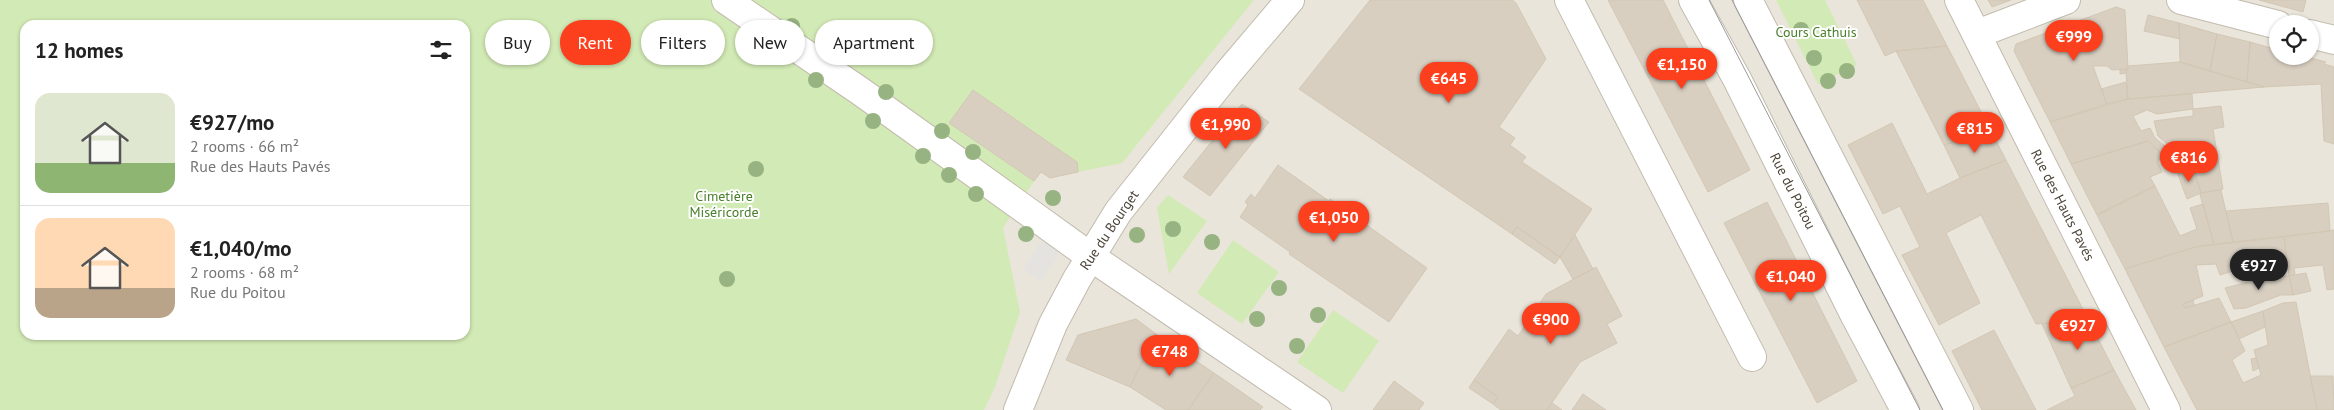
<!DOCTYPE html>
<meta charset="utf-8">
<style>
body{margin:0;font-family:"PT Sans",sans-serif;background:#f2f2f2;color:#222;height:100vh;display:flex;flex-direction:column;font-size:19px;white-space:nowrap}
*{box-sizing:border-box;margin:0}
p{font-size:16px;color:#767676}
.icon{flex:none;width:28px;height:28px;fill:none;stroke:currentColor;stroke-width:2;stroke-linecap:round;stroke-linejoin:round}
.map{position:relative;flex:1;overflow:hidden}
.sheet{position:absolute;left:20px;top:20px;width:450px;height:320px;display:flex;flex-direction:column;background:#fff;border-radius:15px;box-shadow:0 1px 4px #0004}
.sheet>*{flex:none}
.guide{position:absolute;left:485px;top:20px;width:475px;height:45px;display:flex;gap:10px}
.buttons{position:absolute;left:2269px;top:15px;display:grid;gap:10px}
.buttons a{display:grid;place-items:center;width:50px;height:50px;border-radius:50%;background:#fff;box-shadow:0 1px 4px #0004;font-size:25px}
.price{position:absolute;translate:-50% -42px;padding:0 11px;border-radius:18px;background:#fc3f1d;color:#fff;font-size:16px;line-height:32px;filter:drop-shadow(0 1px 2px #0008)}
.price::after{content:'';position:absolute;left:50%;top:30px;width:15px;height:11px;margin-left:-8px;background:inherit;clip-path:polygon(0 0,100% 0,50% 100%)}
.price.on{background:#222;color:#fff}
ul{padding:0;list-style:none}
li{display:flex;align-items:center;gap:15px;height:125px;padding:0 15px}
li+li{border-top:1px solid #e0e0e0}
li span{display:grid;place-items:center;flex:none;width:140px;height:100px;border-radius:15px;color:#555}
li>.icon{margin-inline-start:auto}
span .icon{width:60px;height:60px;fill:#fffc;stroke-width:1}
li b{font-size:21px}
h2{display:flex;justify-content:space-between;align-items:center;height:60px;padding:0 15px;font-size:21px}
.chip{padding:0 18px;border-radius:22px;background:#fff;box-shadow:0 1px 4px #0004;font-size:18px;line-height:45px}
.chip.on{background:#fc3f1d;color:#fff}
.map>svg:first-child{display:block}
</style>
<div class="map">
<svg width="2334" height="410" viewBox="0 0 2334 410">
<rect width="100%" height="100%" fill="#f6f3ec"/>
<path fill="#eae5da" fill-rule="evenodd" d="M0 0H2334V410H0ZM2278 24H2310V56H2278ZM25 25H465V335H25Z"/>
<path fill="#d2eab5" fill-rule="evenodd" d="M0 0H1254L1122 163 1078 172 1077 162 973 90 949 123 1034 181 1003 228 1020 312 995 387 984 410H0ZM25 25H465V335H25Z
M1776 0H1825L1857 65 1818 84Z
M1168 195 1207 221 1169 274 1157 208Z
M1233 240 1279 272 1242 324 1197 293Z
M1333 310 1379 341 1343 393 1297 362Z"/>
<path fill="#e5e3e0" d="M1044 238 1062 250 1041 281 1023 269Z"/>
<path fill="#d8cfc1" stroke="#d3c7b4" d="M1370 0H1512L1516 3 1546 59 1499 127 1515 138 1510 145 1526 157 1522 162 1592 209 1560 257 1517 227 1512 234 1299 89Z
M1608 0H1663L1750 170 1708 192Z
M1857 0H1923L1947 46 1896 51 1885 56Z
M1988 0H2011L1992 7Z
M2259 0H2306L2303 12Z
M2116 7 2125 10 2128 69 2112 70 2107 66H2093L2107 104 2050 122 2014 51 2016 44Z
M2148 15 2179 23 2180 39 2144 31Z
M2179 23 2217 34 2210 71 2180 62Z
M2217 34 2250 42 2247 82 2210 71Z
M2250 42 2278 50V56H2303L2326 62 2324 64 2334 67V144L2324 141 2321 84 2264 87 2247 82Z
M1947 46 1991 131 1944 145 1896 51Z
M2180 62 2210 71 2264 87 2128 99 2126 73 2128 66Z
M2126 69V73L2120 74V70Z
M2126 82 2128 99 2107 104 2101 89Z
M973 90 1077 162 1078 172 1050 178 1041 172 1034 181 949 123Z
M2192 94 2193 109 2157 114 2147 110 2133 116 2141 131 2150 128 2155 138 2165 146 2160 153 2148 141 2071 164 2050 122 2128 99Z
M1242 104 1269 122 1210 196 1183 177Z
M2221 106 2224 127 2213 129 2223 189 2201 193 2193 167 2179 170 2175 151 2158 136 2154 121 2193 116V109Z
M1892 123 1927 194 1960 178 2006 160 2088 319 2036 324 1981 215 1946 233 1980 303 1939 325 1902 255 1920 247 1900 206 1883 214 1848 145Z
M1991 131 2006 160 1960 178 1944 145Z
M2148 141 2165 157 2157 161 2162 172 2150 177 2155 186 2097 215 2071 164Z
M1278 165 1329 201 1330 199 1427 268 1389 322 1289 254 1290 252 1240 217 1248 205 1245 202 1251 194 1255 198Z
M2193 167 2201 193 2187 199 2177 172Z
M2155 186 2180 236 2197 229 2190 208 2203 204 2214 244 2195 247 2125 269 2097 215Z
M2221 190 2233 242 2214 244 2200 195 2201 193Z
M1767 202 1857 381 1817 403 1724 223Z
M2328 203 2330 231 2233 242 2226 211Z
M1517 227 1560 257 1555 264 1512 234Z
M2334 230V289L2327 290 2323 265 2294 268 2295 274 2289 276 2284 237Z
M1575 235 1593 269 1573 279 1560 257Z
M2284 237 2288 269 2280 271V266L2233 271 2220 275 2216 264 2196 265 2203 296 2183 304 2185 308 2219 298 2231 322 2164 347 2125 269 2195 247Z
M1596 267 1622 316 1607 324 1617 343 1580 362 1547 410H1501L1493 404 1498 397 1474 380 1509 329 1518 336 1546 294Z
M2306 273 2311 291 2293 295 2289 276Z
M2289 276 2293 295H2281L2246 308 2234 309 2225 288 2268 277Z
M2193 300 2194 305 2185 308 2183 304Z
M2296 302 2317 410H2197L2164 347 2231 322 2245 351 2232 360 2243 383 2261 375 2254 350 2268 345 2263 311 2283 303Z
M2263 311 2265 327 2239 339 2231 322Z
M1136 319 1156 334 1130 387 1066 360 1078 335Z
M2088 319 2114 370 2071 388 2042 324Z
M1994 330 2036 410H1982L1952 351Z
M1156 334 1214 373 1188 410H1166L1130 387Z
M2256 358 2259 368 2253 371 2251 359Z
M2114 370 2136 410H2047L2075 396 2071 388Z
M1214 373 1263 407 1260 410H1188Z
M2310 376H2333L2334 410H2317Z
M1474 380 1498 397 1493 404 1469 388Z
M1394 381 1424 403 1419 410H1373Z
M1583 394 1606 410H1572Z
M1552 403 1562 410H1547Z"/>
<g fill="none" stroke-linecap="round" stroke-linejoin="round">
<g stroke="#c2bbae" stroke-width="30">
<path id="minor" d="M726 0 860 91 1091 257 1317 410
M1569 0 1752 357
M1693 0 1737 79 1855 316 1905 410
M1748 0 1959 410
M1959 0 2166 410
M2181 0 2278 25
M1977 34 2066 0
M2310 34 2334 40
M1018 410 1053 324 1077 279 1118 212 1228 73 1290 0"/>
</g>
<use href="#minor" stroke="#fff" stroke-width="28"/>
<path stroke="#9a9a9a" stroke-width="1" d="M1709 0 1920 410
M1732 0 1943 410"/>
</g>
<g fill="#97b381">
<circle cx="792" cy="26" r="8"/>
<circle cx="1801" cy="30" r="8"/>
<circle cx="777" cy="52" r="8"/>
<circle cx="831" cy="54" r="8"/>
<circle cx="1814" cy="58" r="8"/>
<circle cx="1847" cy="71" r="8"/>
<circle cx="816" cy="80" r="8"/>
<circle cx="1828" cy="81" r="8"/>
<circle cx="886" cy="92" r="8"/>
<circle cx="873" cy="121" r="8"/>
<circle cx="942" cy="131" r="8"/>
<circle cx="973" cy="152" r="8"/>
<circle cx="923" cy="156" r="8"/>
<circle cx="756" cy="169" r="8"/>
<circle cx="949" cy="175" r="8"/>
<circle cx="976" cy="194" r="8"/>
<circle cx="1053" cy="198" r="8"/>
<circle cx="1173" cy="229" r="8"/>
<circle cx="1026" cy="234" r="8"/>
<circle cx="1137" cy="235" r="8"/>
<circle cx="1212" cy="242" r="8"/>
<circle cx="727" cy="279" r="8"/>
<circle cx="1279" cy="288" r="8"/>
<circle cx="1318" cy="315" r="8"/>
<circle cx="1257" cy="319" r="8"/>
<circle cx="1297" cy="346" r="8"/>
</g>
<g text-anchor="middle" dominant-baseline="central" stroke-width="4" stroke-linejoin="round" paint-order="stroke">
<g font-size="14" fill="#4a7f2a" stroke="#fff">
<text x="1816" y="32">Cours Cathuis</text>
<text x="724" y="196">Cimetière<tspan x="724" dy="16">Miséricorde</tspan></text>
</g>
<g font-size="14" fill="#4b4439" stroke="#fff">
<text transform="translate(1793 191) rotate(63)">Rue du Poitou</text>
<text transform="translate(2063 205) rotate(63)">Rue des Hauts Pavés</text>
<text transform="translate(1109 230) rotate(-56)">Rue du Bourget</text>
</g>
</g>
</svg>
<div class="buttons">
<a><svg class="icon" aria-label="locate" viewBox="0 0 24 24"><circle cx="12" cy="12" r="6"/><path d="M12 2v4M12 18v4M2 12h4M18 12h4"/></svg></a>
</div>
<b class="price" style="left:2074px;top:62px">€999</b>
<b class="price" style="left:1682px;top:90px">€1,150</b>
<b class="price" style="left:1449px;top:104px">€645</b>
<b class="price" style="left:1226px;top:150px">€1,990</b>
<b class="price" style="left:1975px;top:154px">€815</b>
<b class="price" style="left:2189px;top:183px">€816</b>
<b class="price" style="left:1334px;top:243px">€1,050</b>
<b class="price on" style="left:2259px;top:291px">€927</b>
<b class="price" style="left:1791px;top:302px">€1,040</b>
<b class="price" style="left:1551px;top:345px">€900</b>
<b class="price" style="left:2078px;top:351px">€927</b>
<b class="price" style="left:1170px;top:377px">€748</b>
<div class="guide">
<a class="chip">Buy</a>
<a class="chip on">Rent</a>
<a class="chip">Filters</a>
<a class="chip">New</a>
<a class="chip">Apartment</a>
</div>
<section class="sheet">
<h2>12 homes<svg class="icon" aria-label="filters" viewBox="0 0 24 24"><path d="M4 7h16M4 17h16"/><circle cx="9" cy="7" r="2"/><circle cx="15" cy="17" r="2"/></svg></h2>
<ul>
<li><span style="background:linear-gradient(#dfe7d0 70%,#8fb573 0)"><svg class="icon" aria-label="home" viewBox="0 0 24 24"><path d="M3 11l9-7 9 7M6 9v11h12V9"/></svg></span><div><b>€927/mo</b><p>2 rooms · 66 m²</p><p>Rue des Hauts Pavés</p></div></li>
<li><span style="background:linear-gradient(#ffd9b3 70%,#b9a48a 0)"><svg class="icon" aria-label="home" viewBox="0 0 24 24"><path d="M3 11l9-7 9 7M6 9v11h12V9"/></svg></span><div><b>€1,040/mo</b><p>2 rooms · 68 m²</p><p>Rue du Poitou</p></div></li>
</ul>
</section>
</div>
